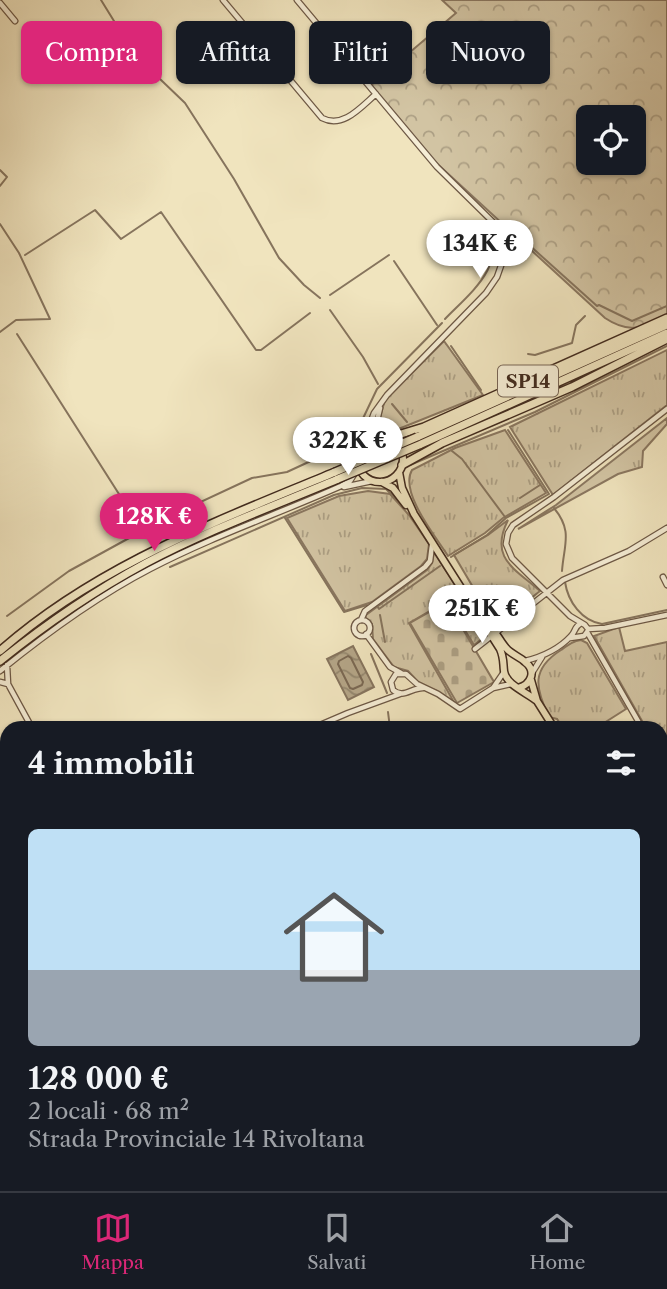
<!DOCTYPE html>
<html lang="it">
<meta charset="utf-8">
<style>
body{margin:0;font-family:"Libre Caslon Text",serif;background:#20242c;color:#f1f3f6;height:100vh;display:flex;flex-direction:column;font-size:26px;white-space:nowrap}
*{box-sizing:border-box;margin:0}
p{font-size:23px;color:#9ea1a6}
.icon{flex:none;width:38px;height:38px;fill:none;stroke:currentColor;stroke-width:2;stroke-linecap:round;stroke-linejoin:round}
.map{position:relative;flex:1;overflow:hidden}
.side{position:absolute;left:0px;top:721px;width:668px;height:471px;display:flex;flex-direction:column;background:#171b24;border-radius:21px 21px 0 0;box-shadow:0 2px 5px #0004}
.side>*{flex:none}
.guide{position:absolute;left:21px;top:21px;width:626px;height:63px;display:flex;gap:14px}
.controls{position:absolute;left:576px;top:105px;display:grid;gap:14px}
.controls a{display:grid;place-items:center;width:70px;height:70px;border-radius:10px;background:#171b24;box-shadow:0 2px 5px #0004;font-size:35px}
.price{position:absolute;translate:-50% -60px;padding:0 16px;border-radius:24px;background:#fff;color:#222;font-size:23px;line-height:46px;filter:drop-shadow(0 2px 4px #0008)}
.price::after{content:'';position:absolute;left:50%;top:42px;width:21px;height:16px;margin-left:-10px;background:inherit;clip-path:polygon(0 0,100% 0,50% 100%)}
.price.selected{background:#db2777;color:#fff}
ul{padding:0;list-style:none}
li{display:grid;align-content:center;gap:14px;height:371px;padding:0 28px}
li span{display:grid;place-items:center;height:217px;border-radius:10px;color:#555}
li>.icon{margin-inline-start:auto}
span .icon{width:126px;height:126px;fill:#fffc;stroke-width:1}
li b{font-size:30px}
h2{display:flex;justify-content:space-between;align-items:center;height:84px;padding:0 28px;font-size:30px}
.tag{padding:0 24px;border-radius:10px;background:#171b24;box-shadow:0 2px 5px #0004;font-size:24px;line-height:63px}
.tag.selected{background:#db2777;color:#fff}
.tabs{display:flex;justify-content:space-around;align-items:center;height:98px;border-top:2px solid #363941;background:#171b24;font-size:19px;color:#9ea1a6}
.tabs a{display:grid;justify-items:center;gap:4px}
.tabs .selected{color:#db2777}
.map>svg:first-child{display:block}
</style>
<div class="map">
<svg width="667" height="1191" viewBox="0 0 667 1191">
<defs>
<pattern id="grass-tufts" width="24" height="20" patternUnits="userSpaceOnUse" patternTransform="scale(1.75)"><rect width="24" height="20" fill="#d2c4a3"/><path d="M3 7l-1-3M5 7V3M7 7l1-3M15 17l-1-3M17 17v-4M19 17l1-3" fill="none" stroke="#ac9f84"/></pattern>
<pattern id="forest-crowns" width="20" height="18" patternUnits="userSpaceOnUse" patternTransform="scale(1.75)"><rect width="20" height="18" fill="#d2c4a3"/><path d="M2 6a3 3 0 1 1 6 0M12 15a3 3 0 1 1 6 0" fill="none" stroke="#ac9f84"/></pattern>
<pattern id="cemetery-stones" width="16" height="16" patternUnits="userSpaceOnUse" patternTransform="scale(1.75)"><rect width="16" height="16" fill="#d2c4a3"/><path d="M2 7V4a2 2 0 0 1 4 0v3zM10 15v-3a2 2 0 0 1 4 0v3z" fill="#ac9f84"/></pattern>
<pattern id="water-waves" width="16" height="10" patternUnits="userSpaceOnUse" patternTransform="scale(1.75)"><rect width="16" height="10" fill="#b4a587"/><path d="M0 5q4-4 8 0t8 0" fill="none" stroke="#94876e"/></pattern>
</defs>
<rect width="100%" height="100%" fill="#f0e4be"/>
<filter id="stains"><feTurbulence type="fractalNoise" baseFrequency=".00286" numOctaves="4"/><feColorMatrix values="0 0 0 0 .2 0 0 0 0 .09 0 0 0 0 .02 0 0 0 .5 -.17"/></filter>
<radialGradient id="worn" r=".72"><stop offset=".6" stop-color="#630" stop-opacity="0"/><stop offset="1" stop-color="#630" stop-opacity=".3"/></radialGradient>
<path fill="url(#grass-tufts)" stroke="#8a7760" stroke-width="2" d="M444 341 483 395 396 430 384 431 378 424 385 400Z
M667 350V405L553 495 510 427Z
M667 418V424L643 451 642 467 618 474 518 529 556 505Z
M505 430 546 493 503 518 485 533 448 556C436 537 399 492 412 470L455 448Z
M368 491 390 494 409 515 429 544 427 559 421 566 372 602 345 611 287 518 339 496Z
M508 520C489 558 514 568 540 591L496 626 454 555 488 535Z
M434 552 487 635 474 645 447 601 409 623 455 704 437 691 421 685 408 671 394 667 373 639 372 624 365 618 366 615 427 570 432 563Z
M619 627 625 651 667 642V747L662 750V728H646L594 636Z
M581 640 587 643 626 709 596 728H563L557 719 549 717C535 688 531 669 561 650 568 645 573 641 581 640Z"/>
<path fill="url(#forest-crowns)" stroke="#8a7760" stroke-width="2" fill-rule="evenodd" d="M442 0H667V320C641 327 629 334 605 318L432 159 369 87 456 13ZM588 117H634V163H588Z"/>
<path fill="url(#cemetery-stones)" stroke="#8a7760" stroke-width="2" d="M447 602 494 682 457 703 410 623Z"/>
<path fill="url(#water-waves)" stroke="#86745d" stroke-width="2" d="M353 646 374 687 348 700 327 659Z"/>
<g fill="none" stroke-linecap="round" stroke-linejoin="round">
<path stroke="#7a6852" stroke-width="2" d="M348 656 351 658 363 682 362 685 353 689 350 688 338 664 339 661Z"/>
<path stroke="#86745d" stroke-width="2" d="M101 0 135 55 185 103 234 179 279 258 304 285 320 298
M0 170 7 177 0 186
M0 224 19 253 50 319 16 320 0 332
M505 225 513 238 528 244 597 306 599 305 632 321 667 306
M25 255 95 210 121 239 161 212 256 350H261L310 313
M510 260H519L524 255
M394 261 437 325
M330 295 389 255
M330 310 363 357 378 384
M445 319C469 294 511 263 485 224
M17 334 140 527
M451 346 481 390
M528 354 535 355 572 343 576 325 585 316
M392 404 407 422
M452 451 462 459 505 517
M410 465 535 412 667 346
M520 498 540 485
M554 508C573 531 564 544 562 571
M285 518 344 612 367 605
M451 557 487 535 506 518 549 494 508 430
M170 567 334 495 362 488 386 489 400 503
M565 582C568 602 582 621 602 624L667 610
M377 606 379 609 440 566
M380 615 385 642
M7 616 69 571 162 520 252 478 287 472 328 453 357 431 377 389 442 323
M371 654 387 693
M388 712 390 728"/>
<g stroke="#6d5845" stroke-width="7">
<path id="minor" d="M223 0 322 118C343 129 361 107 376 94
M297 0 437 167 496 225 502 242 503 260 497 277 486 293 387 395 374 413 362 445
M0 3 15 21
M380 408 376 425 386 437
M344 487 372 481
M663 577 667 585
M361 620 365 611 425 567 430 561 432 545
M354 628a8 8 0 1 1 16 0a8 8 0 1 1-16 0Z
M588 629 585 625 570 616 512 558 506 544 508 533 513 525 554 497 667 409
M588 629 605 628 667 615
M587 632 642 728
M366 634 390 667 401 673
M570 638 584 636 587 632
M475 649 563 580 629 551 667 528
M525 661C541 657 559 649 571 636 576 631 574 627 581 623
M7 665 8 684 32 728
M0 671C47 633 96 597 150 569 211 537 278 514 341 486L350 481 355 473
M532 673 542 657
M0 682 8 684
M423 688C411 688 403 699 393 690L391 682 396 674H406L417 684 438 694 460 709 493 688 511 684
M493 688 504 672
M313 728 348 713 400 694
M662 761 667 771
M662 823 667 819
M0 846 7 844
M662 894 667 890
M662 942 667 952
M662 1168H667
M257 1185 265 1189 274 1185"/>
</g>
<g stroke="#412a1d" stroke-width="9">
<path id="major" d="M357 459a23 23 0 1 1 46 0a23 23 0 1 1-46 0Z
M399 472 402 488 414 514 500 649C504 658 503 663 504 671 506 685 526 692 537 701
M382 482 393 488 406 505
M489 625C496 632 500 641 506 648 512 655 519 656 525 662 537 671 531 685 518 688
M531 680 537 701 554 728
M666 1191 667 1176"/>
</g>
<g stroke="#412a1d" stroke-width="10">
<path id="highway" d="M417 437 667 325
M388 438 424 427 667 318
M419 445 667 333
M402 465 442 443 572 387 667 339
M0 651C97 565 218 521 335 472
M0 661C46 624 94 591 146 563 208 530 274 506 338 479"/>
</g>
<use href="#minor" stroke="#f5edd5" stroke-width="4.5"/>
<use href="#major" stroke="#f0e4be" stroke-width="6"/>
<use href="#highway" stroke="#f0e4be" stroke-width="7"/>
<g stroke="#412a1d" stroke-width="4.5">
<path id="rail" d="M662 871 667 868
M662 886 667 883
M171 1191 182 1185
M193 1191 202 1185"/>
</g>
<use href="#rail" stroke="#f5edd5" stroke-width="2" stroke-dasharray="5" stroke-linecap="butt"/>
<g stroke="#412a1d" stroke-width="9" stroke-linecap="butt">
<path id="major-bridge" d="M662 980 667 994"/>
</g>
<g stroke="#412a1d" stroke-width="10" stroke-linecap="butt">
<path id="highway-bridge" d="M335 472 417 437
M338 479 419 445"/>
</g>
<use href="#major-bridge" stroke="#f0e4be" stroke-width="6"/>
<use href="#highway-bridge" stroke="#f0e4be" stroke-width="7"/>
</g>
<g text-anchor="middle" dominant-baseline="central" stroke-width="5" stroke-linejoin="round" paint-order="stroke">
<rect fill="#f5edd5" stroke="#776454" stroke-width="2" x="498" y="365.5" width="60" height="31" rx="5"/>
<g font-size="19" font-weight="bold" fill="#412a1d">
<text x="528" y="381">SP14</text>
</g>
</g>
<rect width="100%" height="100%" filter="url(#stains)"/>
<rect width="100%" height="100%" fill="url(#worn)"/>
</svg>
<div class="controls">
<a><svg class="icon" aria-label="locate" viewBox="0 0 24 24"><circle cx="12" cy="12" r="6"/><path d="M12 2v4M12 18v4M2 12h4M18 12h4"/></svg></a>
</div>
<b class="price" style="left:480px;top:280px">134K €</b>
<b class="price" style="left:348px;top:477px">322K €</b>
<b class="price selected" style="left:154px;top:553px">128K €</b>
<b class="price" style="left:482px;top:645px">251K €</b>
<div class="guide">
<a class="tag selected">Compra</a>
<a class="tag">Affitta</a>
<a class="tag">Filtri</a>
<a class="tag">Nuovo</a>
</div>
<section class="side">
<h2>4 immobili<svg class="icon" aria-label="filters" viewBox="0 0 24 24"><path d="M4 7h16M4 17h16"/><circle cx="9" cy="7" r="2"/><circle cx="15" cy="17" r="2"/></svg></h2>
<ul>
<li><span style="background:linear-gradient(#bfe0f5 65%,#9aa5b1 0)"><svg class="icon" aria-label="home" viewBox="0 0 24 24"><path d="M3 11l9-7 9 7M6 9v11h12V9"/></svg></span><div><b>128 000 €</b><p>2 locali · 68 m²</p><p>Strada Provinciale 14 Rivoltana</p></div></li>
</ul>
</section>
</div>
<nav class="tabs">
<a class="selected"><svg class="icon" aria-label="map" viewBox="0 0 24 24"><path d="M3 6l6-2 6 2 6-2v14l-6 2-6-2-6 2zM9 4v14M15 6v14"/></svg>Mappa</a>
<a><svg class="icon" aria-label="saved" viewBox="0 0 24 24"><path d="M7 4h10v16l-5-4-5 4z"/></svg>Salvati</a>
<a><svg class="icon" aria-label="home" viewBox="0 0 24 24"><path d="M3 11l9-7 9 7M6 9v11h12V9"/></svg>Home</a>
</nav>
